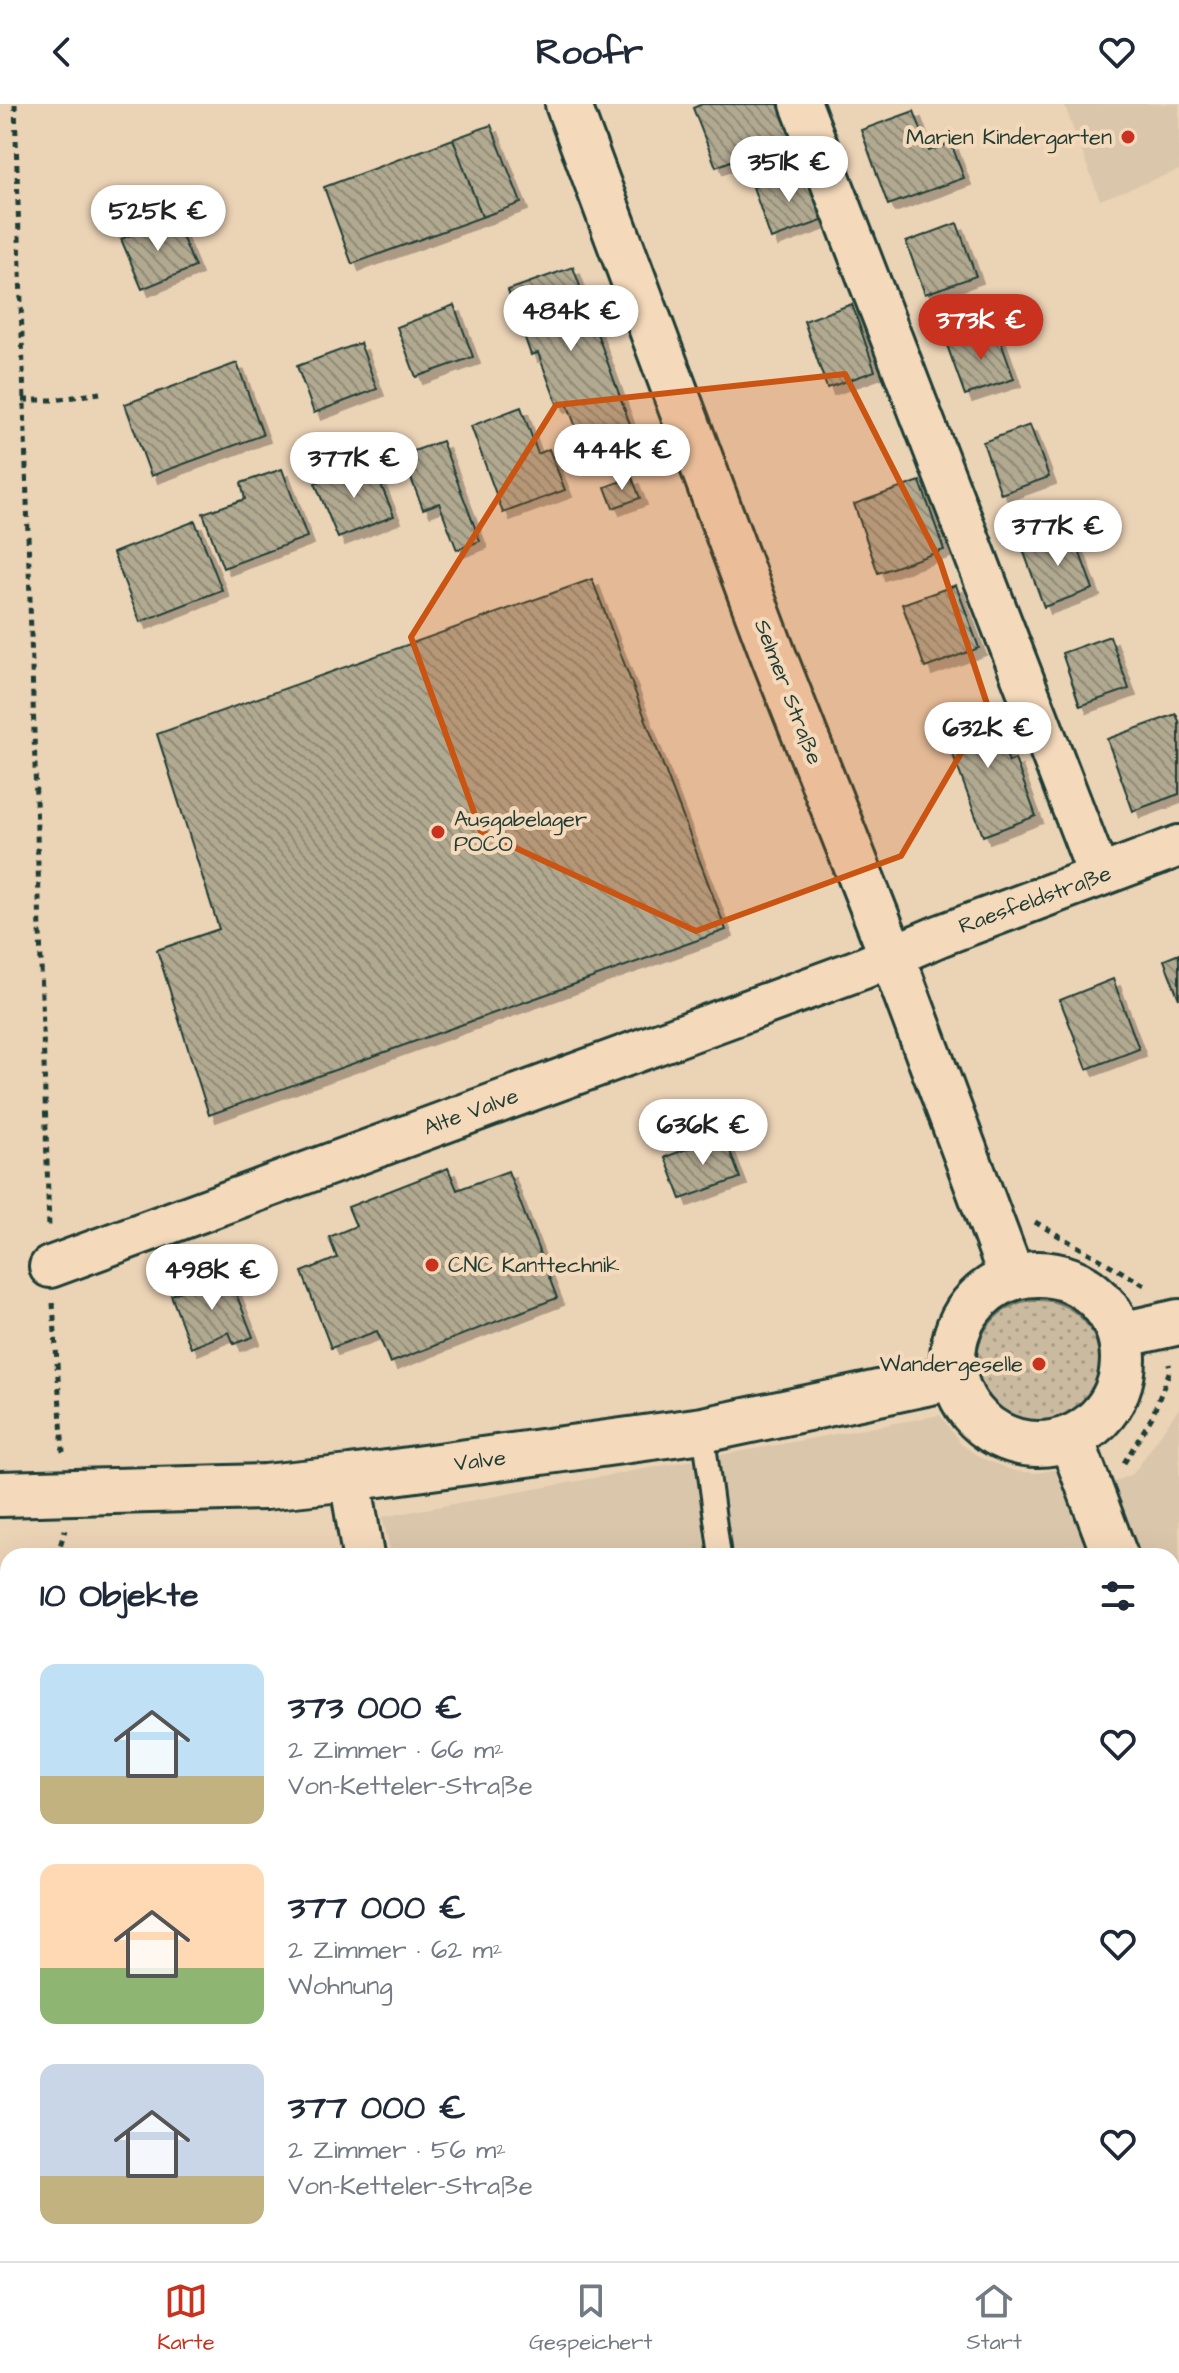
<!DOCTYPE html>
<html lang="de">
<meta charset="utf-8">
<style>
body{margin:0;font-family:"Architects Daughter",sans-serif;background:#f6f6f7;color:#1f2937;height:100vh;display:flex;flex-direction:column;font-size:30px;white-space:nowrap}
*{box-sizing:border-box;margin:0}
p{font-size:26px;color:#747a83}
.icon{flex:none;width:44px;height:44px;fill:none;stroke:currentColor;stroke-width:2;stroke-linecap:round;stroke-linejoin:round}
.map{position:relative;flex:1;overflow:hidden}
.drawer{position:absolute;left:0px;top:1444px;width:1180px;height:714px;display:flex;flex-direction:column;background:#fff;border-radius:24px 24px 0 0;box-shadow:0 8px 32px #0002}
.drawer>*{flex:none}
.price{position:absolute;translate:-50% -68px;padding:0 18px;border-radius:28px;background:#fff;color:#222;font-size:26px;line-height:52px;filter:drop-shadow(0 2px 4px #0008)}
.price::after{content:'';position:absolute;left:50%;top:48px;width:24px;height:18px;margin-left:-12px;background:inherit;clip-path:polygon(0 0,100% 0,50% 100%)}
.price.active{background:#c8321e;color:#fff}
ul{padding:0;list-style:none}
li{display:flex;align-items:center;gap:24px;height:200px;padding:0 40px}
li span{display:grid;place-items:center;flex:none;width:224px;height:160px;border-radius:16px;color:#555}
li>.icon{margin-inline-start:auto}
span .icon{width:96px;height:96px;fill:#fffc;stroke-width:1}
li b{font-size:34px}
h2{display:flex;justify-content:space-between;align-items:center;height:96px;padding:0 40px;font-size:34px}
header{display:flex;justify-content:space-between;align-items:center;height:104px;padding:0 40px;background:#fff;font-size:36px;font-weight:700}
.tab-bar{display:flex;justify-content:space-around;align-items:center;height:112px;border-top:2px solid #e0e1e3;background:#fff;font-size:22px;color:#747a83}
.tab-bar a{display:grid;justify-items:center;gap:4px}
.tab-bar .active{color:#c8321e}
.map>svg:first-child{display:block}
</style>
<header><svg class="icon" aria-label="back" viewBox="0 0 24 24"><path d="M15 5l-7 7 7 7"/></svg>Roofr<svg class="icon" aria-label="heart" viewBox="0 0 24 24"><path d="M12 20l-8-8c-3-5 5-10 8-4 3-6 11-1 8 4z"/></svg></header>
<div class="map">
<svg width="1179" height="2157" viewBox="0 0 1179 2157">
<defs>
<pattern id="grass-dots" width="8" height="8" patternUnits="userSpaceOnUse" patternTransform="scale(2)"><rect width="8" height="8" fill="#cabaa0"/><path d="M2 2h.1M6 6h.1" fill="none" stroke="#a39883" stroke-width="1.8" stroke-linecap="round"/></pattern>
<pattern id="building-back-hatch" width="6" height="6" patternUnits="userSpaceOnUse" patternTransform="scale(2)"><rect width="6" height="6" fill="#b2a991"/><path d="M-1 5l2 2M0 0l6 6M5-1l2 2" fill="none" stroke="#908b77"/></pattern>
<filter id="shadow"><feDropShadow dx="7" dy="7" stdDeviation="0" flood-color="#0004"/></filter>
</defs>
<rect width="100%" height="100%" fill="#ebd3b6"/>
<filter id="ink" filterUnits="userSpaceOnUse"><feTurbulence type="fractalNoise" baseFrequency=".0125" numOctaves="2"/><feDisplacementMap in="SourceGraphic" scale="16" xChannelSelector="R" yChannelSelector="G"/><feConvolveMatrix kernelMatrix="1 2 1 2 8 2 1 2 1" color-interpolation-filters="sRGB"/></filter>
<g filter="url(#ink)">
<path fill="#dac6ab" d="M1064 0H1179V66L1100 96Z
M1179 1304V2157H570L568 2150H1172V1452H392L382 1413 940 1311 961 1340 981 1354 1014 1367 1037 1369 1069 1363 1079 1393 1133 1370Z"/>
<path fill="url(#grass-dots)" stroke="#747c6a" stroke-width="2" d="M977 1257a61 61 0 1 1 122 0a61 61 0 1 1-122 0Z"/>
<path fill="url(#building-back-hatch)" stroke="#1f3d34" stroke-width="2" filter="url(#shadow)" d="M702 0H778L791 33 716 63 693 4Z
M914 7 929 47 951 39 964 74 888 101 861 26Z
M491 21 521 99 482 113 453 35Z
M453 35 482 113 352 160 324 83Z
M807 65 825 116 771 135 753 83Z
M174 113 195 163 142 185 121 135Z
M957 119 976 172 925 190 906 138Z
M573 163 631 323 582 340 567 299 558 302 538 249 531 251 508 186Z
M852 200 875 267 827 284 804 217Z
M454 201 473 253 416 273 397 223Z
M996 224 1014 275 965 291 947 241Z
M360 239 377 285 314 309 297 262Z
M237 259 263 331 151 372 125 300Z
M521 303 538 350 549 345 565 386 503 409 471 322Z
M1030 321 1049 373 1001 390 983 338Z
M442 337 480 437 457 446 439 399 423 405 402 351Z
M371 357 394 412 338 434 315 379Z
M282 365 307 433 223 464 203 409 245 395 241 379Z
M632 373 640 394 613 404 605 383Z
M920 377 944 446 878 469 854 400Z
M195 417 222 486 140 518 113 449Z
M1071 425 1093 485 1044 503 1022 443Z
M592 475 726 826 209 1011 157 846 219 825 157 630Z
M956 481 979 544 925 564 902 500Z
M1110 532 1129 585 1080 602 1062 549Z
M995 598 1005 624 997 627 1009 658 1015 655 1036 712 983 732 941 618Z
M1176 610 1179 617V690L1133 707 1107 635Z
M1179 850V895L1164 856Z
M1113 875 1139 945 1087 965 1060 896Z
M724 1031 740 1074 681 1095 665 1053Z
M448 1064 457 1086 508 1067 557 1194 390 1259 377 1227 331 1244 302 1168 337 1154 329 1133 356 1122 348 1103Z
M228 1169 253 1233 234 1240 229 1228 191 1244 171 1191Z
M8 1753V1791L0 1789Z
M0 1789 8 1791V1833L0 1831Z
M0 1916 8 1918V1977L0 1975Z
M0 2057 8 2059V2113L0 2111Z
M636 2150H680L682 2157H638Z
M780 2150H851L814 2157H782Z
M1110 2150H1167L1168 2157H1112Z"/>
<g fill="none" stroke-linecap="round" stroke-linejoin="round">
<g stroke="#1f3d34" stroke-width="26">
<path id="lane" d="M703 1326 720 1452"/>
</g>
<g stroke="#1f3d34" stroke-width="46">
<path id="street" d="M801 0 1099 772
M50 1163 861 865 939 832 1179 742
M350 1374 363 1452"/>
</g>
<g stroke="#1f3d34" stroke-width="50">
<path id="secondary" d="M568 0 774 553 892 852 1012 1174
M1071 1335 1115 1452
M1172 1622 1179 1643"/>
</g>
<g stroke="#1f3d34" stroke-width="50">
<path id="primary" d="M953 1255a85 85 0 1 1 170 0a85 85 0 1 1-170 0Z
M1121 1231 1179 1218
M0 1390 265 1383 350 1374 703 1326 954 1273"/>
</g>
<path stroke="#1f3d34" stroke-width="5" stroke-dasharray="6 6" stroke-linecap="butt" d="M15 0 49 1125
M23 296H54L100 289
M1035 1118 1148 1183
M53 1199 63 1348
M1124 1359 1152 1313 1170 1266 1169 1260
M57 1452 65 1426
M1172 1518 1179 1541
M0 1622 8 1600
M0 1661H8
M555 2150 557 2157"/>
<use href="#lane" stroke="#f4d9bb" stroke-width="20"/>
<use href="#street" stroke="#f4d9bb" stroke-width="40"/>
<use href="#secondary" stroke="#f4d9bb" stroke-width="44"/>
<use href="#primary" stroke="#f4d9bb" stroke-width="44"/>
</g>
</g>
<path fill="#ca5512" fill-opacity="0.2" stroke="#ca5512" stroke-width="6" stroke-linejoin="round" d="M845 270 940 457 988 603 901 752 696 827 481 728 411 533 556 301Z"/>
<g fill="#c8321e" stroke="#f4d9bb" stroke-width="3">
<circle cx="1128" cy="33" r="8"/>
<circle cx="438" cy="728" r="8"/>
<circle cx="432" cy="1161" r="8"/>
<circle cx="1039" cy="1260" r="8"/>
</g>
<g text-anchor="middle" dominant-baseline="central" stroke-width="8" stroke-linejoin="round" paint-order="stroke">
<g font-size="22" fill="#1f3d34" stroke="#f4d9bb" text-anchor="end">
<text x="1112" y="33">Marien Kindergarten</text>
<text x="454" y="715" text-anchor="start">Ausgabelager<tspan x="454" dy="25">POCO</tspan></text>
<text x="448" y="1161" text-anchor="start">CNC Kanttechnik</text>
<text x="1023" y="1260">Wandergeselle</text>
</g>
<g font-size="22" fill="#1f3d34" stroke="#f4d9bb">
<text transform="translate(788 588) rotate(69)">Selmer Straße</text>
<text transform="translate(1035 796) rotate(-20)">Raesfeldstraße</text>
<text transform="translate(471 1008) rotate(-20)">Alte Valve</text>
<text transform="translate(480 1357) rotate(-7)">Valve</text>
</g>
</g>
</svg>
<b class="price" style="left:789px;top:100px">351K €</b>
<b class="price" style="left:158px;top:149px">525K €</b>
<b class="price" style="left:571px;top:249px">484K €</b>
<b class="price active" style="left:981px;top:258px">373K €</b>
<b class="price" style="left:622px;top:388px">444K €</b>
<b class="price" style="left:354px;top:396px">377K €</b>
<b class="price" style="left:1058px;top:464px">377K €</b>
<b class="price" style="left:988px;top:666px">632K €</b>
<b class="price" style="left:703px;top:1063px">636K €</b>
<b class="price" style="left:212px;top:1208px">498K €</b>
<section class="drawer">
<h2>10 Objekte<svg class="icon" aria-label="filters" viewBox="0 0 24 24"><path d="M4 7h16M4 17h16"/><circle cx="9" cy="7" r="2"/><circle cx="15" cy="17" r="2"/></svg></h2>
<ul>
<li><span style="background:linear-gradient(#bfe0f5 70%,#c2b280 0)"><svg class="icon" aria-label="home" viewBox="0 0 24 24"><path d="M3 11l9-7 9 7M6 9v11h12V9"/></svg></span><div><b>373 000 €</b><p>2 Zimmer · 66 m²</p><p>Von-Ketteler-Straße</p></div><svg class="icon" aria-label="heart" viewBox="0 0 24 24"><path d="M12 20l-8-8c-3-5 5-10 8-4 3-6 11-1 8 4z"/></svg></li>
<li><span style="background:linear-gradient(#ffd9b3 65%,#8fb573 0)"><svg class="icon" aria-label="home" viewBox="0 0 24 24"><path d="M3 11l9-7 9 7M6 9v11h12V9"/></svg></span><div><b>377 000 €</b><p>2 Zimmer · 62 m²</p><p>Wohnung</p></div><svg class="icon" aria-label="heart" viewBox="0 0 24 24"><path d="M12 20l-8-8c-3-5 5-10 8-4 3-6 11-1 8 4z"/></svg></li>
<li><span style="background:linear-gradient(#c9d6e8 70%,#c2b280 0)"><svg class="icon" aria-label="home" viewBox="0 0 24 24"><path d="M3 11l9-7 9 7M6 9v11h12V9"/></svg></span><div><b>377 000 €</b><p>2 Zimmer · 56 m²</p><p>Von-Ketteler-Straße</p></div><svg class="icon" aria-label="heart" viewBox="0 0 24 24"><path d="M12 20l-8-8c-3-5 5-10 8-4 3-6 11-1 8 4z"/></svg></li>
</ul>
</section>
</div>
<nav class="tab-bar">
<a class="active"><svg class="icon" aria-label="map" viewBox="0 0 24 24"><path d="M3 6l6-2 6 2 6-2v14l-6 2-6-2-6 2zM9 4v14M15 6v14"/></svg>Karte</a>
<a><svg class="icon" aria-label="saved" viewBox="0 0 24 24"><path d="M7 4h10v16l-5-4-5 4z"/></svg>Gespeichert</a>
<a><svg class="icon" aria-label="home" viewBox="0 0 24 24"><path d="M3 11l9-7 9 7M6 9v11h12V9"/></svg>Start</a>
</nav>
